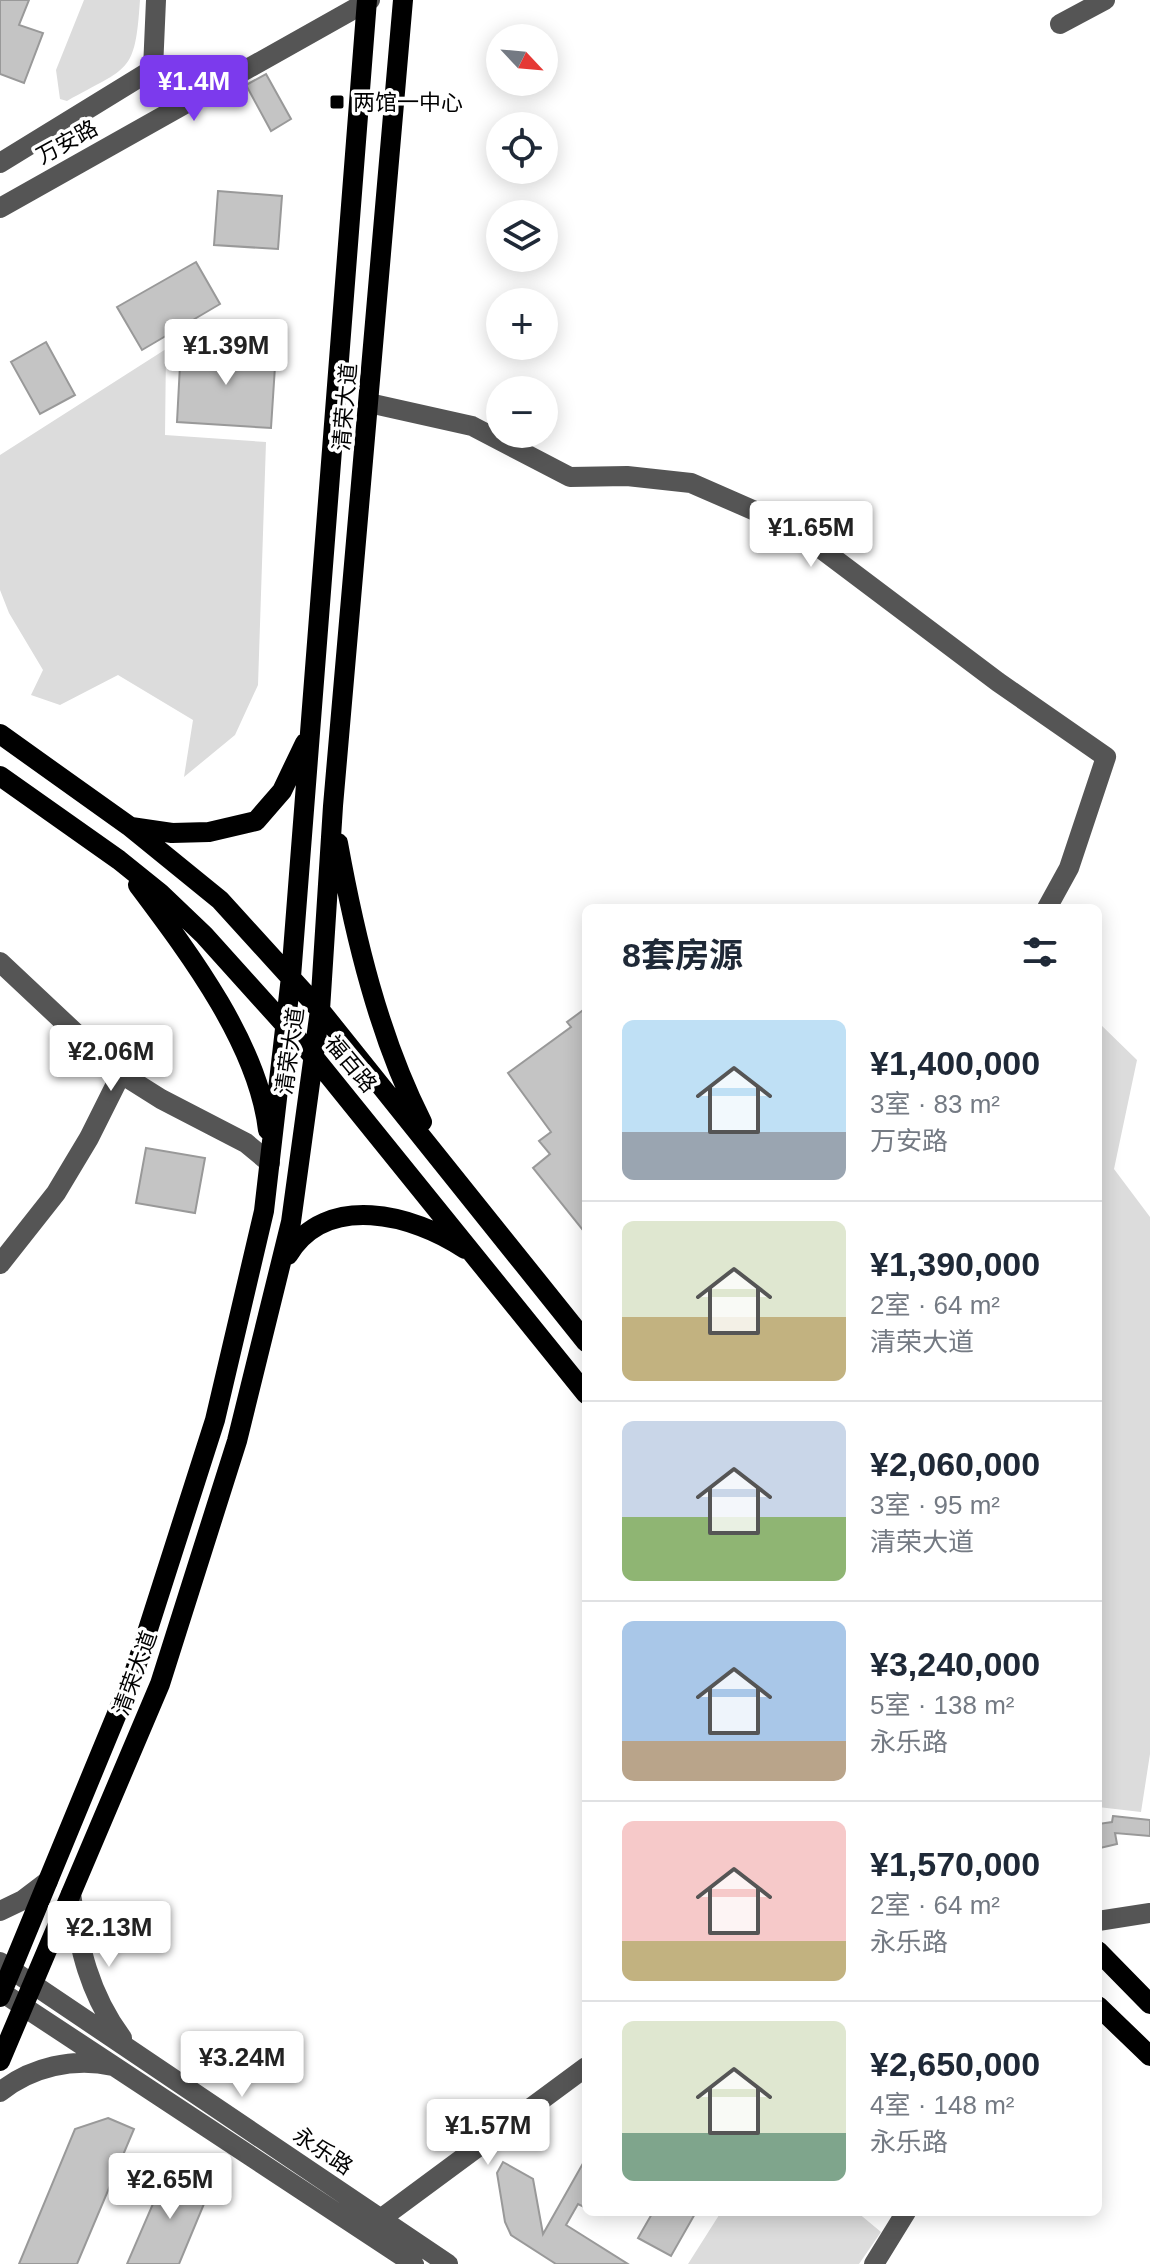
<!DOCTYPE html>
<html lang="zh">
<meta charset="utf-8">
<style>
body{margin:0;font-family:Arial,"Noto Sans SC",sans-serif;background:#f6f6f7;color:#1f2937;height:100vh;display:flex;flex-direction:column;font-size:30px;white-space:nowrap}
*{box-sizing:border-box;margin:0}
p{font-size:26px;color:#747a83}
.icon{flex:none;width:44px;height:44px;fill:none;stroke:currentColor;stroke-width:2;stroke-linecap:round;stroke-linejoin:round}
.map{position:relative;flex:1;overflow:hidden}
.details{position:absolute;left:582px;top:904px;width:520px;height:1312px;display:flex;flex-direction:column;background:#fff;border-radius:12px;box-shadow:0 4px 20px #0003}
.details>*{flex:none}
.needle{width:52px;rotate:116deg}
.controls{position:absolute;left:486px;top:24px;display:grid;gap:16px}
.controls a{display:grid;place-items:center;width:72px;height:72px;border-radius:50%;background:#fff;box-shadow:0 4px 20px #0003;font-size:40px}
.price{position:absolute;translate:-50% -68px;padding:0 18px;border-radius:8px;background:#fff;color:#222;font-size:26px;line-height:52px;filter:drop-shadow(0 2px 4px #0008)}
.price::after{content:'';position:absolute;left:50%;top:48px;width:24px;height:18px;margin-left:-12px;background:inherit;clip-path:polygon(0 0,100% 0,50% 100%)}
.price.selected{background:#7c3aed;color:#fff}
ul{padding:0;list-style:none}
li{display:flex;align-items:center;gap:24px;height:200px;padding:0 40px}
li+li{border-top:2px solid #e0e1e3}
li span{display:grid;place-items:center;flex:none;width:224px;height:160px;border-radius:12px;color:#555}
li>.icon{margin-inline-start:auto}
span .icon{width:96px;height:96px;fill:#fffc;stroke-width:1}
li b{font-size:34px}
h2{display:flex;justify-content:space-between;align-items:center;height:96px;padding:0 40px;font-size:34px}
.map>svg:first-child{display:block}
</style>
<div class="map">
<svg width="1150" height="2264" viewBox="0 0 1150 2264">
<rect width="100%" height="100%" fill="#fff"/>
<path fill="#dcdcdc" d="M84 0H140C135 75 129 66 67 101L60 99 56 70Z
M166 349 165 435 266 442 258 685 235 735 184 777 193 720 118 675 60 705 31 695 43 670 9 613 0 590V455Z
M1098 1022 1137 1060 1114 1169 1150 1217V1754L1141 1812 1098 1807Z
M721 2212H857L881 2232 859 2264H688Z"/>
<path fill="#c4c4c4" stroke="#999" stroke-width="2" d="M0 0H29L19 25 43 33 24 83 0 74Z
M266 74 291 119 271 131 246 85Z
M218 191 282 196 278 249 214 245Z
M196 262 220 304 142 350 117 307Z
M46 342 75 395 40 414 11 362Z
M181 346 276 351 271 428 177 422Z
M586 1008V1234L533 1168 550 1154 539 1141 551 1132 508 1073 571 1027 567 1022Z
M146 1148 205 1158 195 1213 136 1203Z
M1113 1816 1150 1820V1836L1115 1833 1117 1844 1100 1848 1098 1824 1112 1822Z
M108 2118 134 2129 77 2264H19L75 2129Z
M586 2158V2208L578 2204 566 2225 628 2264H556L511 2235 505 2222 497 2173 503 2162 533 2179 543 2234Z
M168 2169 211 2187 179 2264H127Z
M653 2212H696L671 2256 638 2238Z"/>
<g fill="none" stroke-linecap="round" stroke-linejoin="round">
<path stroke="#555" stroke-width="20" d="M1060 24 1105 0
M0 163 153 69 156 0
M0 208 370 0
M369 403 472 426 570 477 627 476 691 483 769 517 816 545 998 682 1106 757 1069 868 1047 908
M0 962 115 1070 161 1099 246 1143 270 1163
M0 1264 56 1193 89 1138 121 1074
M71 1894C79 1947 89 1994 122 2038
M0 1911 23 1900 48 1881
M1098 1921 1150 1913
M0 1962 448 2264
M0 1991 414 2264
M0 2092C31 2067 74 2057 113 2066
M371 2226 586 2067
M874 2264 906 2212"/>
<path stroke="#000" stroke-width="20" d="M0 734 129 826 220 900 320 1010 586 1342
M0 776 119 860 160 893 204 935 313 1056 586 1394
M131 827 172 833 209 832 256 821 282 791 305 743
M338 843C355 937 379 1037 422 1122
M138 885C189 953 258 1044 268 1130
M288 1255C326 1192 413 1214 465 1249
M1098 1951 1150 2004
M0 1997 135 1670 215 1420 264 1211 291 977 367 0
M1098 2006 1150 2056
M0 2061 160 1684 237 1441 291 1222 320 1010 333 806 403 0"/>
</g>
<rect fill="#000" stroke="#fff" stroke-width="3" x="329" y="94" width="16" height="16" rx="4"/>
<g text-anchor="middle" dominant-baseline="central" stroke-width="7" stroke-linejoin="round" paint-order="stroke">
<g font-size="22" fill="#000" stroke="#fff" text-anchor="start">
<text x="353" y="102">两馆一中心</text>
</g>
<g font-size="22" fill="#000" stroke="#fff">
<text transform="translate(67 142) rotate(-29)">万安路</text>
<text transform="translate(345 407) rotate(-85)">清荣大道</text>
<text transform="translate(290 1051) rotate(-82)">清荣大道</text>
<text transform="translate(351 1064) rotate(50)">福百路</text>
<text transform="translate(135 1673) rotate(-70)">清荣大道</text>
<text transform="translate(323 2151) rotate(34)">永乐路</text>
</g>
</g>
</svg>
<div class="controls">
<a><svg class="needle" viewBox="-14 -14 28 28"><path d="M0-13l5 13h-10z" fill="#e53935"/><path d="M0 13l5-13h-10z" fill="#747a83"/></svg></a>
<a><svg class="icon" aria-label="locate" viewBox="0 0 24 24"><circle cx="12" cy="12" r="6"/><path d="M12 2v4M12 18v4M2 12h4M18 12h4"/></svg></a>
<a><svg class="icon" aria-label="layers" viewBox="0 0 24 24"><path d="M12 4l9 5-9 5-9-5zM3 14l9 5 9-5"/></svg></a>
<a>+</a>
<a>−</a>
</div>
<b class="price selected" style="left:194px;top:123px">¥1.4M</b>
<b class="price" style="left:226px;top:387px">¥1.39M</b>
<b class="price" style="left:811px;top:569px">¥1.65M</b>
<b class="price" style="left:111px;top:1093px">¥2.06M</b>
<b class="price" style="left:109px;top:1969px">¥2.13M</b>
<b class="price" style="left:242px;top:2099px">¥3.24M</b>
<b class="price" style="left:488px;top:2167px">¥1.57M</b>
<b class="price" style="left:170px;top:2221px">¥2.65M</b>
<section class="details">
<h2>8套房源<svg class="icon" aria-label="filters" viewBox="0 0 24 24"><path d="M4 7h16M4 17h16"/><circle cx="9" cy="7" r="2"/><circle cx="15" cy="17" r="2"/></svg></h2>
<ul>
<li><span style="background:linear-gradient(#bfe0f5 70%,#9aa5b1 0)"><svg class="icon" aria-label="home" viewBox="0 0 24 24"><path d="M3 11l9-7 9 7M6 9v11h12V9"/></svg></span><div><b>¥1,400,000</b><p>3室 · 83 m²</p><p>万安路</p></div></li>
<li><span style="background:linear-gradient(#dfe7d0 60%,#c2b280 0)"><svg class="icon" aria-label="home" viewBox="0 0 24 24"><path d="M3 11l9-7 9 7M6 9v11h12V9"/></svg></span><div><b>¥1,390,000</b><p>2室 · 64 m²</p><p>清荣大道</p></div></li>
<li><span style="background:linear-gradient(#c9d6e8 60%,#8fb573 0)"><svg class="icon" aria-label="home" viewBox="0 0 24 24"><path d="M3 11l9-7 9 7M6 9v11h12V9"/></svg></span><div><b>¥2,060,000</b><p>3室 · 95 m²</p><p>清荣大道</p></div></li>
<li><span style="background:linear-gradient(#a9c7e8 75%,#b9a48a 0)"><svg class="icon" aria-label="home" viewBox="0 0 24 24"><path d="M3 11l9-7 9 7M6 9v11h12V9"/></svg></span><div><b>¥3,240,000</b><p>5室 · 138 m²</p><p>永乐路</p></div></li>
<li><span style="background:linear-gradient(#f6c9c9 75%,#c2b280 0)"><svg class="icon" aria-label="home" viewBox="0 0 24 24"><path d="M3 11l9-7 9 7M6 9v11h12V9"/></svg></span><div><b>¥1,570,000</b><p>2室 · 64 m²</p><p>永乐路</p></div></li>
<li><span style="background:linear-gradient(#dfe7d0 70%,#7fa58c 0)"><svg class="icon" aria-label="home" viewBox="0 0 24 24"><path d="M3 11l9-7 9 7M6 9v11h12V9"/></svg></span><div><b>¥2,650,000</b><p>4室 · 148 m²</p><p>永乐路</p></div></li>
</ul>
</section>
</div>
